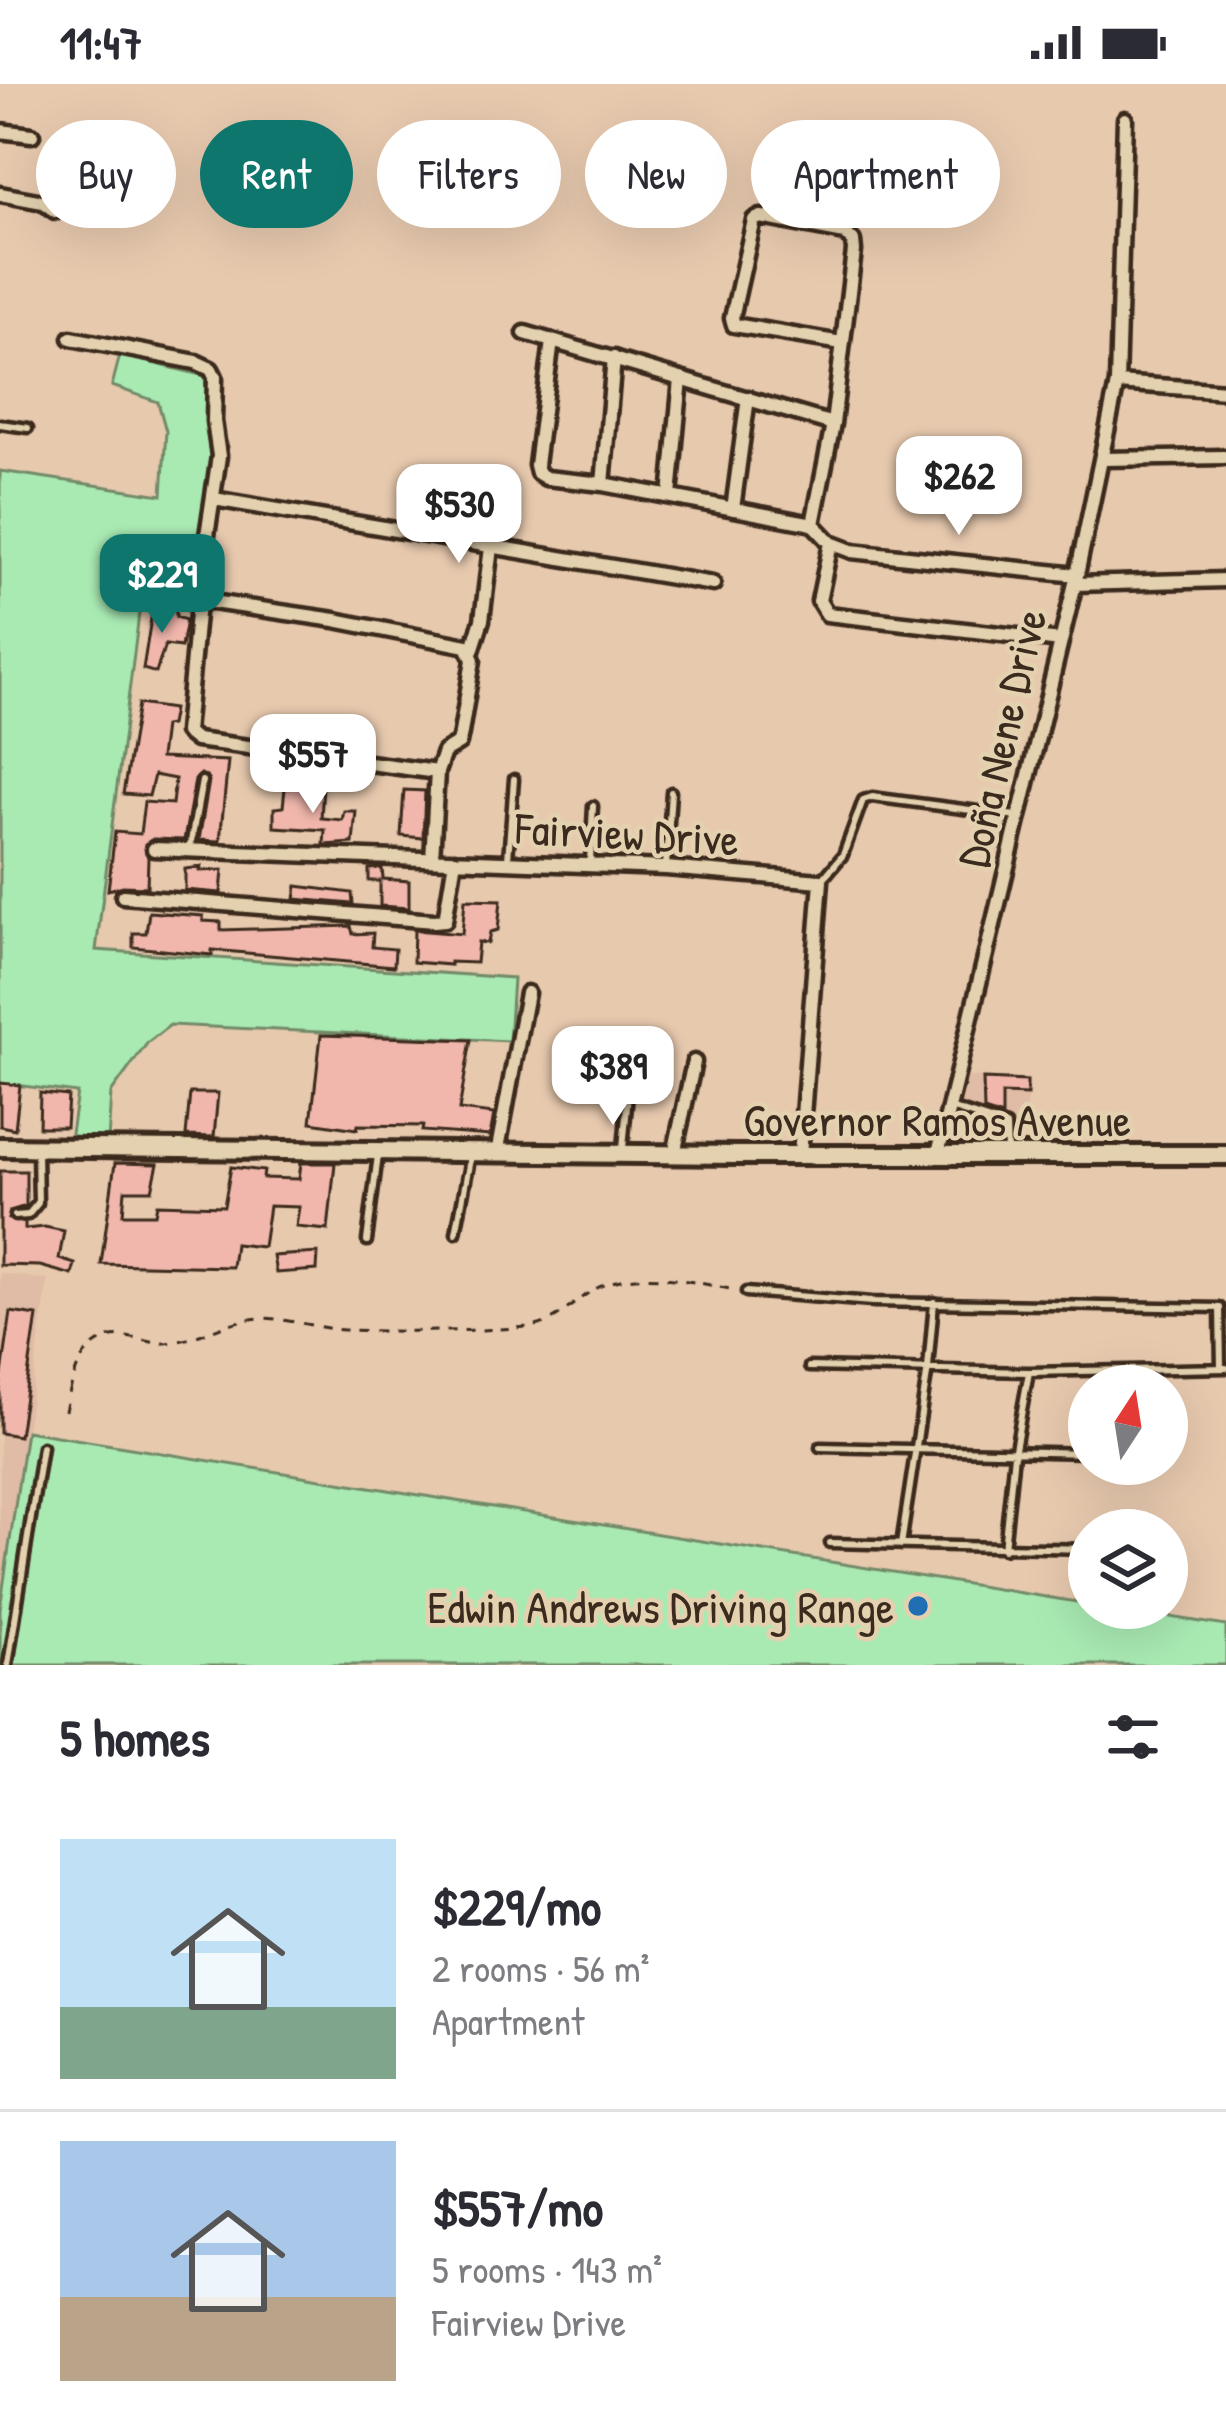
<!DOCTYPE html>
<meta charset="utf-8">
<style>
body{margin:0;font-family:"Patrick Hand",sans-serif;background:#f7f7f7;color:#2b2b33;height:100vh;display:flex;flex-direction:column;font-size:45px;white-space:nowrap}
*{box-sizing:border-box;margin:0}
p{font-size:39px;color:#7c7c81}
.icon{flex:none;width:66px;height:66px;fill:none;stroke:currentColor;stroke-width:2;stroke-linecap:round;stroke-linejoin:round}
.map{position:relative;height:1581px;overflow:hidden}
.details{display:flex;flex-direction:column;background:#fff;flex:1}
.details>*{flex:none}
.hud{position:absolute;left:36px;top:36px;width:1155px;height:108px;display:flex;gap:24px}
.needle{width:78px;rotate:12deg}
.fabs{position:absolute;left:1068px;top:1281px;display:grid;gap:24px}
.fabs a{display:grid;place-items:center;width:120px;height:120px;border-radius:50%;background:#fff;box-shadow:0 12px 48px #0002;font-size:60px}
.price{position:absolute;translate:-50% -102px;padding:0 27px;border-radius:24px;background:#fff;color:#222;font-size:39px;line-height:78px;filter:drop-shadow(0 3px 6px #0008)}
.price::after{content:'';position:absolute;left:50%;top:72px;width:36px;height:27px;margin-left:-18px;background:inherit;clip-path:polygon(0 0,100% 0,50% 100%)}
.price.on{background:#0f766e;color:#fff}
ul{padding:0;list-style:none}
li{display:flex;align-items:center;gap:36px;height:300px;padding:0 60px}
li+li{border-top:3px solid #e1e1e2}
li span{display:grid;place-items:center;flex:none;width:336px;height:240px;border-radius:0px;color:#555}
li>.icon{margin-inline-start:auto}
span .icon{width:144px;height:144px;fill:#fffc;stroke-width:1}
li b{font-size:51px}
h2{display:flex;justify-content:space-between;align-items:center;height:144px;padding:0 60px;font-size:51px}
.tag{padding:0 42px;border-radius:54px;background:#fff;box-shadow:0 12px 48px #0002;font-size:42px;line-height:108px}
.tag.on{background:#0f766e;color:#fff}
.status{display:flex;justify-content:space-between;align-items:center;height:84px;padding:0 60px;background:#fff;direction:ltr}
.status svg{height:33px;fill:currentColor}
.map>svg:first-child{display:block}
</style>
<div class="status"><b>11:47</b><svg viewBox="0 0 49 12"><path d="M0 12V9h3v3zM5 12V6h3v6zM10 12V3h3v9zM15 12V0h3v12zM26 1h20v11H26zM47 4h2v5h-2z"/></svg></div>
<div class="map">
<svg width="1226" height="1581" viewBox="0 0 1226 1581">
<rect width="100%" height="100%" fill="#e7c9ae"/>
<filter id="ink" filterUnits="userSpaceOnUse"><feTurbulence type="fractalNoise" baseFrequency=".00833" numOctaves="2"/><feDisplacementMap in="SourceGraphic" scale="24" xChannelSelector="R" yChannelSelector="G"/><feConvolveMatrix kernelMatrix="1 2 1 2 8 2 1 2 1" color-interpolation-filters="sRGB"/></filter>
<g filter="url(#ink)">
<path fill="#e0bba5" d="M968 993 1029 995 1022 1058 953 1056Z
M0 1189 48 1196 0 1525Z"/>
<path fill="#a9eab3" stroke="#728a68" stroke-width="3" d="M120 271 205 292 212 369 188 521 141 515 96 866 513 894 509 957 170 941 148 958 111 1009 108 1057 70 1056 77 1009 0 999V387L162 411 166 347 158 318 112 302Z
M26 1347 1089 1520V1524H1115L1226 1542V1581H0V1525Z"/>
<path fill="#f1b7ad" stroke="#3b2a1e" stroke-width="3" d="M153 522 176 527V533L186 536 181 563 165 561 156 589 143 585Z
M138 620 173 625 170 641 164 642 160 674 228 677 220 757 199 756 209 697 201 690 195 696 184 756 153 755 145 760 148 774 147 803 123 802 108 806 115 748 140 750 144 718 172 720 175 695 154 691 149 712 123 710Z
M323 702 321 734 342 736 344 727H356L353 759 324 761 325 746 274 743V724L283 723 285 704Z
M404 706 425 707 423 754 401 752Z
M201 783 200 787 223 786 221 809 185 806V785Z
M382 784 383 795 409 797V824L380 822V797H369V785Z
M297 802 352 809 353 820 295 815Z
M465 815 501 816 498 846 490 848 488 859 478 858 476 879 450 878V881L413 878 414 846 462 850Z
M149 828 203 832V837L221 838V846L351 842 353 850 373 849 372 863 395 865 394 882 212 866V871L133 863V849H146Z
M321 951 471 956 459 1026 494 1030 490 1052 422 1047 423 1042 358 1041 357 1045 311 1038Z
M983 995 1027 997V1011L1002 1010V1033L984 1027Z
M0 999 20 1001 15 1045 0 1042Z
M40 1009 68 1012 66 1043H39Z
M190 1009H218L214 1053 186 1052Z
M115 1079 158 1080 152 1106H125L123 1130H155L157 1120 224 1122 231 1083 264 1087 263 1094 299 1095 301 1079H335L328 1146 296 1143 299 1123 269 1122 263 1163 235 1160 232 1183 101 1180Z
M0 1087H26V1122L10 1127 8 1135 25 1139V1145L45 1143 64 1147 59 1175 75 1180 72 1191 40 1182 0 1181Z
M318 1169 317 1186 276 1189 273 1172Z
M11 1228 37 1232 19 1352 0 1349V1304Z"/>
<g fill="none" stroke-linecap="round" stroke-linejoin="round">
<g stroke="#3b2a1e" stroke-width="15">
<path id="service" d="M0 340 28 344
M190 763 202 697
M508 775 514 695
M590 778 593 722
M666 782 671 708
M823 795 843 771 863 716 872 713 1016 732
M950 1024 1006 1042 1007 1069
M623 1064 631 978
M15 1132 28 1131 38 1119 37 1067
M456 1149 471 1070
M367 1157 378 1071
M746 1208 872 1218 1220 1224 1221 1284
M809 1283 1029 1288 1226 1284
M820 1363 1089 1369
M830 1459 1089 1465
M901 1461 928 1284 934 1218
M1004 1465 1014 1370 1029 1288
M8 1581 42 1363"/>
</g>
<g stroke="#3b2a1e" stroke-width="21">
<path id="minor" d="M0 47 32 51
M0 110 43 118 55 127
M525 249 833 340
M71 254 196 278 211 285 215 293 214 337 219 372 200 498 186 648 196 656 437 688 432 775
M552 257 536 381 538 389 546 394 603 400 813 440 831 459 852 467 1077 491
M1117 299 1226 307
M1103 375 1224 373
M603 400 614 274
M670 412 681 295
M214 415 713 500
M733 425 748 314
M813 440 833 340 854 167 853 157 845 149 761 133 754 136 732 234 734 241 842 259
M831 459 819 517 827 530 1061 557
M1075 500 1226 496
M199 516 335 536 467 562 473 576 461 649 459 659 444 668 437 688
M472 567 482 536 491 463
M154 765 666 784 821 797 800 1071
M123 812 434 837 445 836 455 776
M497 1070 527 909
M674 1070 694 978
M938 1070 1077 491 1117 299 1125 35"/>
</g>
<g stroke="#3b2a1e" stroke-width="26">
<path id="secondary" d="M0 1063 736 1071H1226"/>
</g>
<path stroke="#3b2a1e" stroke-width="3" stroke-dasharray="9 9" stroke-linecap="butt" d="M65 1327C71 1303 76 1269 102 1256 122 1246 145 1260 165 1259 199 1257 228 1234 263 1234 290 1235 317 1244 344 1246 404 1248 469 1248 528 1243 560 1240 573 1215 599 1203 639 1184 694 1198 735 1206"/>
<use href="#service" stroke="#e3d1af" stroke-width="6"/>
<use href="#minor" stroke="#e3d1af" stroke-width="12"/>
<use href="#secondary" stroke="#e3d1af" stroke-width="16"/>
</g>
</g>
<circle fill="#1f6fb2" stroke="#e3d1af" stroke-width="4.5" cx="918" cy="1522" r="12"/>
<g text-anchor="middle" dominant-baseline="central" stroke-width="9" stroke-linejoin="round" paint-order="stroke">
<g font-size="45" fill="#3b2a1e" stroke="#e3d1af">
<text transform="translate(1001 654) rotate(-77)">Doña Nene Drive</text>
<text transform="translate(627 749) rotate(3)">Fairview Drive</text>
<text x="937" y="1035">Governor Ramos Avenue</text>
</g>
<g font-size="45" fill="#3b2a1e" stroke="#e3d1af" text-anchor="end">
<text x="894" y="1522">Edwin Andrews Driving Range</text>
</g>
</g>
</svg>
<div class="fabs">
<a><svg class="needle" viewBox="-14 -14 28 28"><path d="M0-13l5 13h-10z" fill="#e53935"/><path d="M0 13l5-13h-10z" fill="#7c7c81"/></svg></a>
<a><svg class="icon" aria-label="layers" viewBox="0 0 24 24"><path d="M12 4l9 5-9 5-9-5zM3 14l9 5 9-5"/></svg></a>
</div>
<b class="price" style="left:959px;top:454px">$262</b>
<b class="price" style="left:459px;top:482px">$530</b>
<b class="price on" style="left:162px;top:552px">$229</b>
<b class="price" style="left:313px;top:732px">$557</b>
<b class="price" style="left:613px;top:1044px">$389</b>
<div class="hud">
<a class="tag">Buy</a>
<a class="tag on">Rent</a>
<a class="tag">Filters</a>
<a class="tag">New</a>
<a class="tag">Apartment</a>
</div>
</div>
<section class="details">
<h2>5 homes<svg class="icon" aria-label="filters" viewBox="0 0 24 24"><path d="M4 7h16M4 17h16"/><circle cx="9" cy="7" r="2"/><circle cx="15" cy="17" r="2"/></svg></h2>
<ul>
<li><span style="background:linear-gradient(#bfe0f5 70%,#7fa58c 0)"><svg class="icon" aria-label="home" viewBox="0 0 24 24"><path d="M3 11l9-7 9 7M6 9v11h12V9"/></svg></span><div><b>$229/mo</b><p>2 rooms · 56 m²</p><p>Apartment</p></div></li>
<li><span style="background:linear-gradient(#a9c7e8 65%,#b9a48a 0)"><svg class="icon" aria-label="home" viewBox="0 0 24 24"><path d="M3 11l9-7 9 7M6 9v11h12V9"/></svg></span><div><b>$557/mo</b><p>5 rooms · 143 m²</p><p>Fairview Drive</p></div></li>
</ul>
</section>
